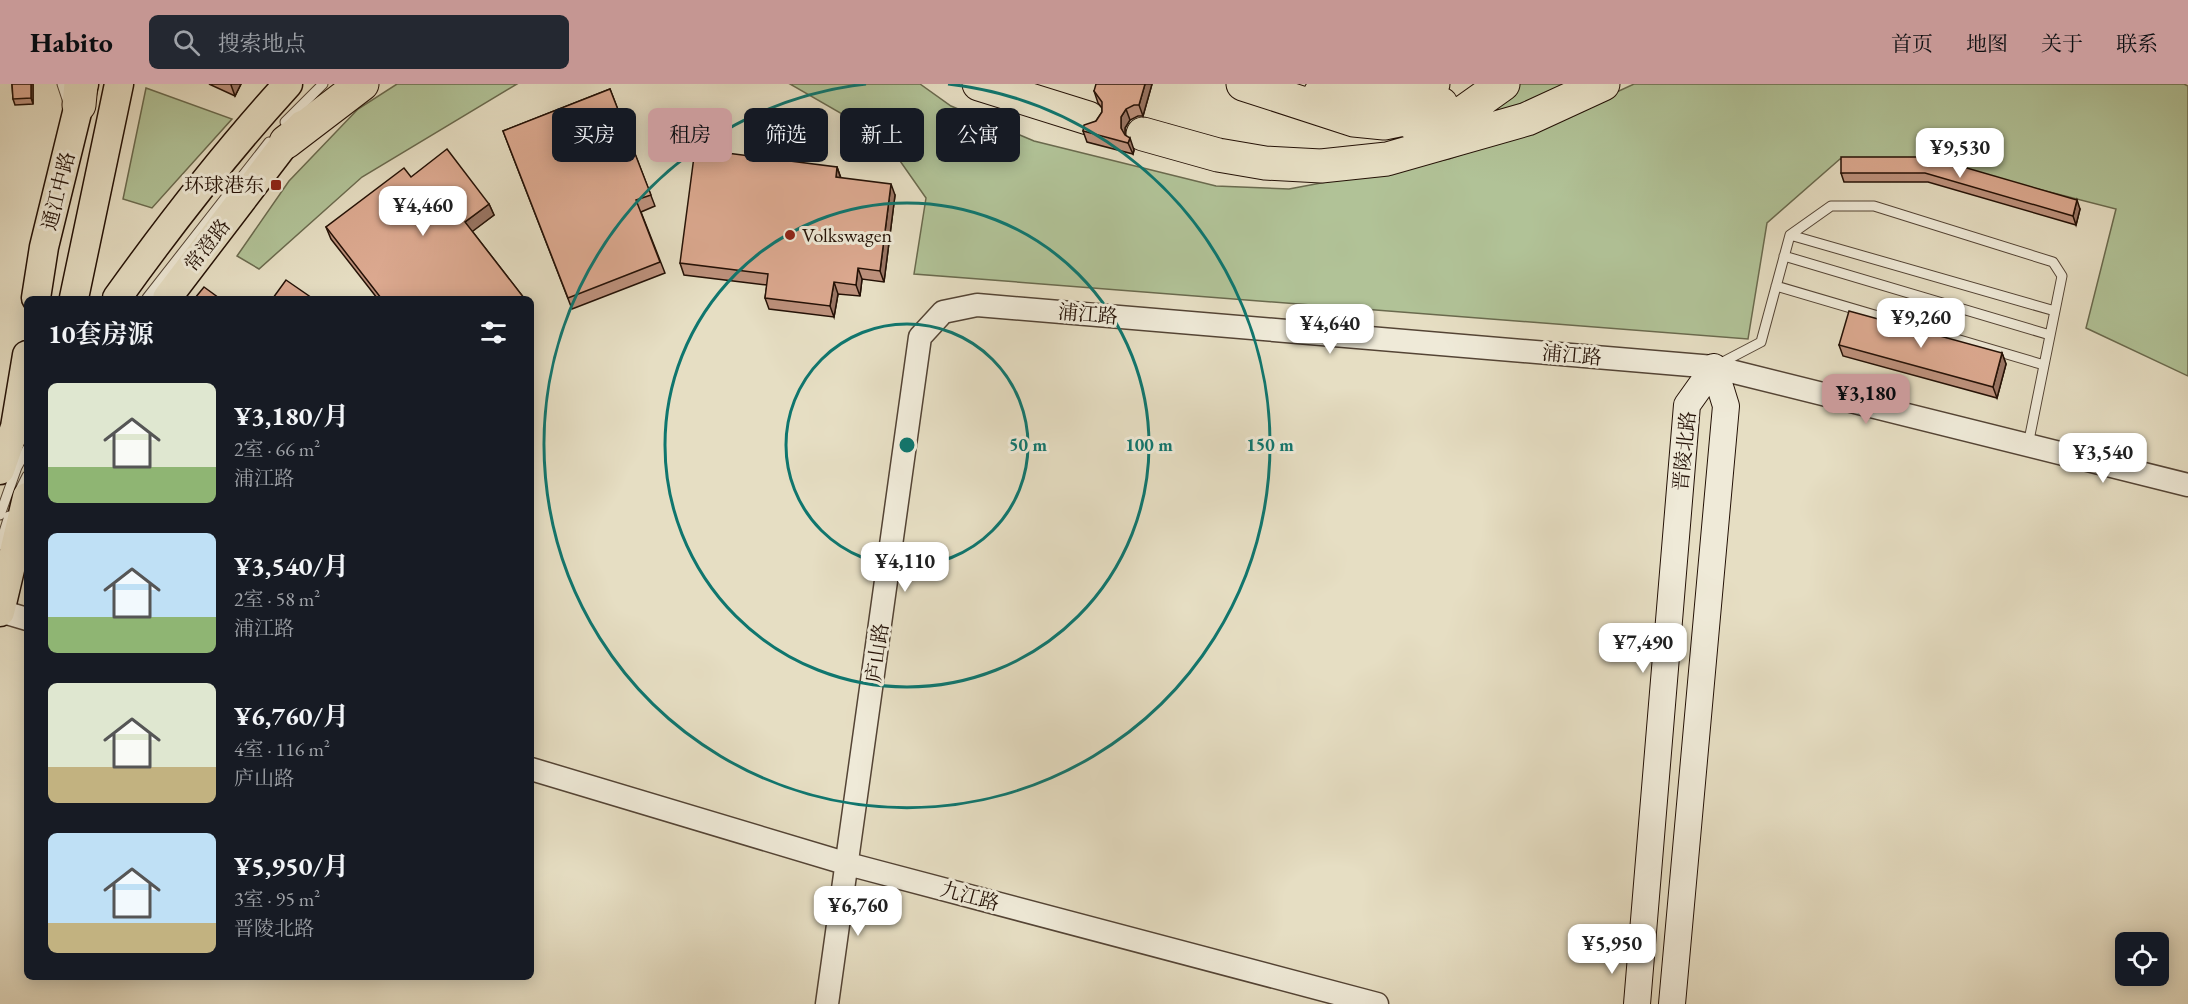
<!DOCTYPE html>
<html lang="zh">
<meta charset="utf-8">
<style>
body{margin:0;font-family:"EB Garamond","Noto Serif SC",serif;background:#242831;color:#f1f3f6;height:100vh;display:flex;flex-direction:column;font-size:22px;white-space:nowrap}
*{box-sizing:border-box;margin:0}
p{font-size:20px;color:#9ea1a6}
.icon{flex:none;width:33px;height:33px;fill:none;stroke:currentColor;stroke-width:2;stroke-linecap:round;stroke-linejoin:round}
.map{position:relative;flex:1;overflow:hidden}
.details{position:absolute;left:24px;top:212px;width:510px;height:684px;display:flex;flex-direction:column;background:#171b24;border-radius:9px;box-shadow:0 3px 15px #0003}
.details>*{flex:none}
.banner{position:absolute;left:552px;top:24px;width:570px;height:54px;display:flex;gap:12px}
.tools{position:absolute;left:2115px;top:848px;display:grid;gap:12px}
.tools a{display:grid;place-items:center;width:54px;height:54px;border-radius:9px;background:#171b24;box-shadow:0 3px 15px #0003;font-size:30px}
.price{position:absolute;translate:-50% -51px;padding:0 14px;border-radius:12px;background:#fff;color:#222;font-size:20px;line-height:39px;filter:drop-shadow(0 2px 3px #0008)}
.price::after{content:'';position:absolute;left:50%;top:36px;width:18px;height:14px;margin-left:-9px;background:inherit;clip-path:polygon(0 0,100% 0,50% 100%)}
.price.selected{background:#c59692;color:#111}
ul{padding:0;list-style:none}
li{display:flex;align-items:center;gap:18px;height:150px;padding:0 24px}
li span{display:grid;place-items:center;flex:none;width:168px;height:120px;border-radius:9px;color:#555}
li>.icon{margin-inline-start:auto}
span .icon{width:72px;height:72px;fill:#fffc;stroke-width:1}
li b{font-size:26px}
h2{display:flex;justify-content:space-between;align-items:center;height:72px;padding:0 24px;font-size:26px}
.pill{padding:0 21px;border-radius:9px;background:#171b24;box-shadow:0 3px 15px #0003;font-size:21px;line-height:54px}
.pill.selected{background:#c59692;color:#111}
header{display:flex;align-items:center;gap:36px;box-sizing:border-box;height:84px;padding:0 30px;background:#c59692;color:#111}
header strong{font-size:28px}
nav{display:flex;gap:33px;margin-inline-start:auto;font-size:21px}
.search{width:420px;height:54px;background:#242831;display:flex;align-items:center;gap:15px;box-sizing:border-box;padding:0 21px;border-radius:9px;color:#9ea1a6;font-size:22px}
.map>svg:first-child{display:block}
</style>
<header>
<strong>Habito</strong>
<div class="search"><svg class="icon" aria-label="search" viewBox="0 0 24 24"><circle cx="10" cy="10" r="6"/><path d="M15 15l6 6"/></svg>搜索地点</div>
<nav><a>首页</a><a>地图</a><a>关于</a><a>联系</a></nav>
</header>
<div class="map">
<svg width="2188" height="920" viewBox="0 0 2188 920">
<rect width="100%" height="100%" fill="#e6dec3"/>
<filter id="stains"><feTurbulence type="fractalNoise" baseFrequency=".00333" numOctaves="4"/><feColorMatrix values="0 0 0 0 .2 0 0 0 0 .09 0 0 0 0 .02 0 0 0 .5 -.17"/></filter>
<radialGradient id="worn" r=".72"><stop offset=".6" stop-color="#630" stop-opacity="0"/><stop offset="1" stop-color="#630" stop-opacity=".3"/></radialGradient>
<path fill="#b1c297" stroke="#6a6a4e" stroke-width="1.5" d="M397 0H517L362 93 259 185 237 172 289 97 358 25Z
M790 0H920L951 22 1034 57 1216 102 1289 105 1449 75 1545 41 1634 0H2184L2188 2V292L2086 244 2116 125 1928 77 1840 75 1767 139 1748 255 914 190 926 114 884 54Z
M1515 0H1568L1558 6 1469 40Z
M146 4 232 35 152 124 123 115Z"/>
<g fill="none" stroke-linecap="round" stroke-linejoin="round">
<g stroke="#544435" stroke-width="11">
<path id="service" d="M62 0 68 18
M285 38 323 0
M1790 151 2055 227
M1784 172 2050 251
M1776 202 2044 281
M147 214 269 58
M1719 280 1761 258 1790 151 1831 122H1874L2053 178 2062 192 2028 361
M19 408 27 392
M0 431 17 383 27 365
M0 461 9 432"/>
</g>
<g stroke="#544435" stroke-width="25">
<path id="tertiary" d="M0 527 27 535
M531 685 848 780 1377 920
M827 920 920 253 943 228 977 221 1714 283 2188 401"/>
</g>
<g stroke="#241106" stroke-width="28">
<path id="secondary" d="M1637 920 1687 321 1714 283
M1672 920 1726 322 1714 283"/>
</g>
<g stroke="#241106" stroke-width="31">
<path id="primary" d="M36 214 44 163 84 0
M74 214 119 0
M117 214C170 140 226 68 288 0
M167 214 286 58 302 41
M0 386 15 343 27 271
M0 528 27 413"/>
</g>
<g stroke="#241106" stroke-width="35">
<path id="motorway" d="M979 0 1088 34
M1243 0 1354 36 1384 39 1418 32 1441 20
M1320 10C1359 16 1396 15 1433 0
M79 21 81 0
M1419 48 1461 30 1503 0
M1143 50 1218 71 1265 79 1321 82 1387 75 1527 35 1603 0
M286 58 362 0"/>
</g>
<use href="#service" stroke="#efead8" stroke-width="9"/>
<use href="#tertiary" stroke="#efead8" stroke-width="22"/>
<use href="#secondary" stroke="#efead8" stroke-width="26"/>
<use href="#primary" stroke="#e6dec3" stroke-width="28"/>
<use href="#motorway" stroke="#e6dec3" stroke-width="33"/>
</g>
<path fill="#bd917c" stroke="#241106" stroke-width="1.5" d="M12 0H33V20L15 21 13 15Z
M209 0H241L235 12Z
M1152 0 1143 32H1138L1130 36 1125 44V51L1134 66 1133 70 1087 58 1083 47 1096 37 1102 28V24L1098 19 1094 7Z
M610 5 655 122 641 128 665 189 572 225 503 47Z
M1929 73 2080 125 2076 141 1928 98H1844L1841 89Z
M837 83 841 94 895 111 884 198 862 195 860 212 838 210 834 233 769 225 765 214 767 201 684 191 680 179Z
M411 93 489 120 494 131 472 147 524 214H377L331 155 326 143Z
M1839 261 2002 269 2006 280 1997 314 1843 272Z"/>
<path fill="#9a7665" stroke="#241106" stroke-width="1.5" d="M31 0H33V20L31 14Z
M232 0H241L235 12 231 1Z
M1145 0H1152L1143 32 1139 21Z
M1126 25 1130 36 1125 44V55L1121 44V33Z
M1130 54 1134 66 1133 70 1128 59Z
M837 83 841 95 836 93Z
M891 100 895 111 884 198 880 187Z
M2077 116 2080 125 2076 141 2073 132Z
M489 120 494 131 469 150 465 138Z
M858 184 862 195 860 212 856 201Z
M834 198 838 210 834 233 830 222Z
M2002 269 2006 280 1997 314 1993 303Z"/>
<path fill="#dca990" stroke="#241106" stroke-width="1.5" d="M12 0H31V14L13 15Z
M1096 0H1145L1139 21H1134L1126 25 1121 33V44L1125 51 1130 54 1128 59 1083 47 1084 41 1096 37 1102 28V18L1094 7Z
M610 5 651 111 636 116 660 178 568 214 503 47Z
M447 65 489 120 465 138 524 214H381L326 143 404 84 411 93Z
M695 65 837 83 836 93 891 100 880 187 858 184 856 201 834 198 830 222 765 214 768 190 680 179Z
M1841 73H1929L2077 116 2073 132 1925 89H1841Z
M286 196 312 214H273Z
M204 203 219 214H195Z
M1849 227 2002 269 1993 303 1839 261Z"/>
<g fill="none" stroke="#0f766e" stroke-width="3">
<circle cx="907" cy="361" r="121"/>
<circle cx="907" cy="361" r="242"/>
<path d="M948 0A363 363 0 1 1 866 0"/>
</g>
<g fill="#8f2418" stroke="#efead8" stroke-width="2">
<rect x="270" y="95" width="12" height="12" rx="3"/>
<circle cx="790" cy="151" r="6"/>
</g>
<g text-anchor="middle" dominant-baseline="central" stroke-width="6" stroke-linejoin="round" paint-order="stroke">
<g font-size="20" fill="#241106" stroke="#efead8" text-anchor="end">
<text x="264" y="101">环球港东</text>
<text x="802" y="151" text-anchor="start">Volkswagen</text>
</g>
<g font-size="20" fill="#241106" stroke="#efead8">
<text transform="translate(58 107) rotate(-76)">通江中路</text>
<text transform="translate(207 161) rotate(-52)">常澄路</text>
<text transform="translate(1088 230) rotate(5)">浦江路</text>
<text transform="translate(1572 271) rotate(5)">浦江路</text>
<text transform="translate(1684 367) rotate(-84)">晋陵北路</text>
<text transform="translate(877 569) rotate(-82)">庐山路</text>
<text transform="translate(970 812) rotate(15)">九江路</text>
</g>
</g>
<circle cx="907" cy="361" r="9" fill="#0f766e" stroke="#efead8" stroke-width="3"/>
<g font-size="18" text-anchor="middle" font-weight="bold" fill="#0f766e" stroke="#efead8" stroke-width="6" stroke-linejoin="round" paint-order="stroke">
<text x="1028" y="367">50 m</text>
<text x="1149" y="367">100 m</text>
<text x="1270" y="367">150 m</text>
</g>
<rect width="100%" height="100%" filter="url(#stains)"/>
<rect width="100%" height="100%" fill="url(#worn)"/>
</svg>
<div class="tools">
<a><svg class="icon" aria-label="locate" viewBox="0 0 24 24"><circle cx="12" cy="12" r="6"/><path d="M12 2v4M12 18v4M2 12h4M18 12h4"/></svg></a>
</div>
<b class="price" style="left:1960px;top:95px">¥9,530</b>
<b class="price" style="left:423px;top:153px">¥4,460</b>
<b class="price" style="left:1921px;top:265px">¥9,260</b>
<b class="price" style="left:1330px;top:271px">¥4,640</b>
<b class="price selected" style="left:1866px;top:341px">¥3,180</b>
<b class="price" style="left:2103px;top:400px">¥3,540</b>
<b class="price" style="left:905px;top:509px">¥4,110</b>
<b class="price" style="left:1643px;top:590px">¥7,490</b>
<b class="price" style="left:858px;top:853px">¥6,760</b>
<b class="price" style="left:1612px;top:891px">¥5,950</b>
<div class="banner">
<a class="pill">买房</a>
<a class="pill selected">租房</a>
<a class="pill">筛选</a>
<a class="pill">新上</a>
<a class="pill">公寓</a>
</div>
<section class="details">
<h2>10套房源<svg class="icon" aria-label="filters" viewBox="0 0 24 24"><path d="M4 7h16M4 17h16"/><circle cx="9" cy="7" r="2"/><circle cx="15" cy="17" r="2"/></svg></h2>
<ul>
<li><span style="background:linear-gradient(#dfe7d0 70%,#8fb573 0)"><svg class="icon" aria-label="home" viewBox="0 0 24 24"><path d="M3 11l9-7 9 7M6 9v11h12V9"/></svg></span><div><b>¥3,180/月</b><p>2室 · 66 m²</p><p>浦江路</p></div></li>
<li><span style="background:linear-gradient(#bfe0f5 70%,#8fb573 0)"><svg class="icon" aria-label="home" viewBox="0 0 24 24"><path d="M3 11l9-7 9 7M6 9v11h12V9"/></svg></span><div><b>¥3,540/月</b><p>2室 · 58 m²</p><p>浦江路</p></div></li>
<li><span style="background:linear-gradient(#dfe7d0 70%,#c2b280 0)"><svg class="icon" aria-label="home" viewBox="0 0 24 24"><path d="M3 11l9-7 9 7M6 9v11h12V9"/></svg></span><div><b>¥6,760/月</b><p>4室 · 116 m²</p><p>庐山路</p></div></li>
<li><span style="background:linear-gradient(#bfe0f5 75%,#c2b280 0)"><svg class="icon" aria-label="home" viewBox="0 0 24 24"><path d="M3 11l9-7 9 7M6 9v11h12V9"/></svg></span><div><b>¥5,950/月</b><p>3室 · 95 m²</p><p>晋陵北路</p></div></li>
</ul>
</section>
</div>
